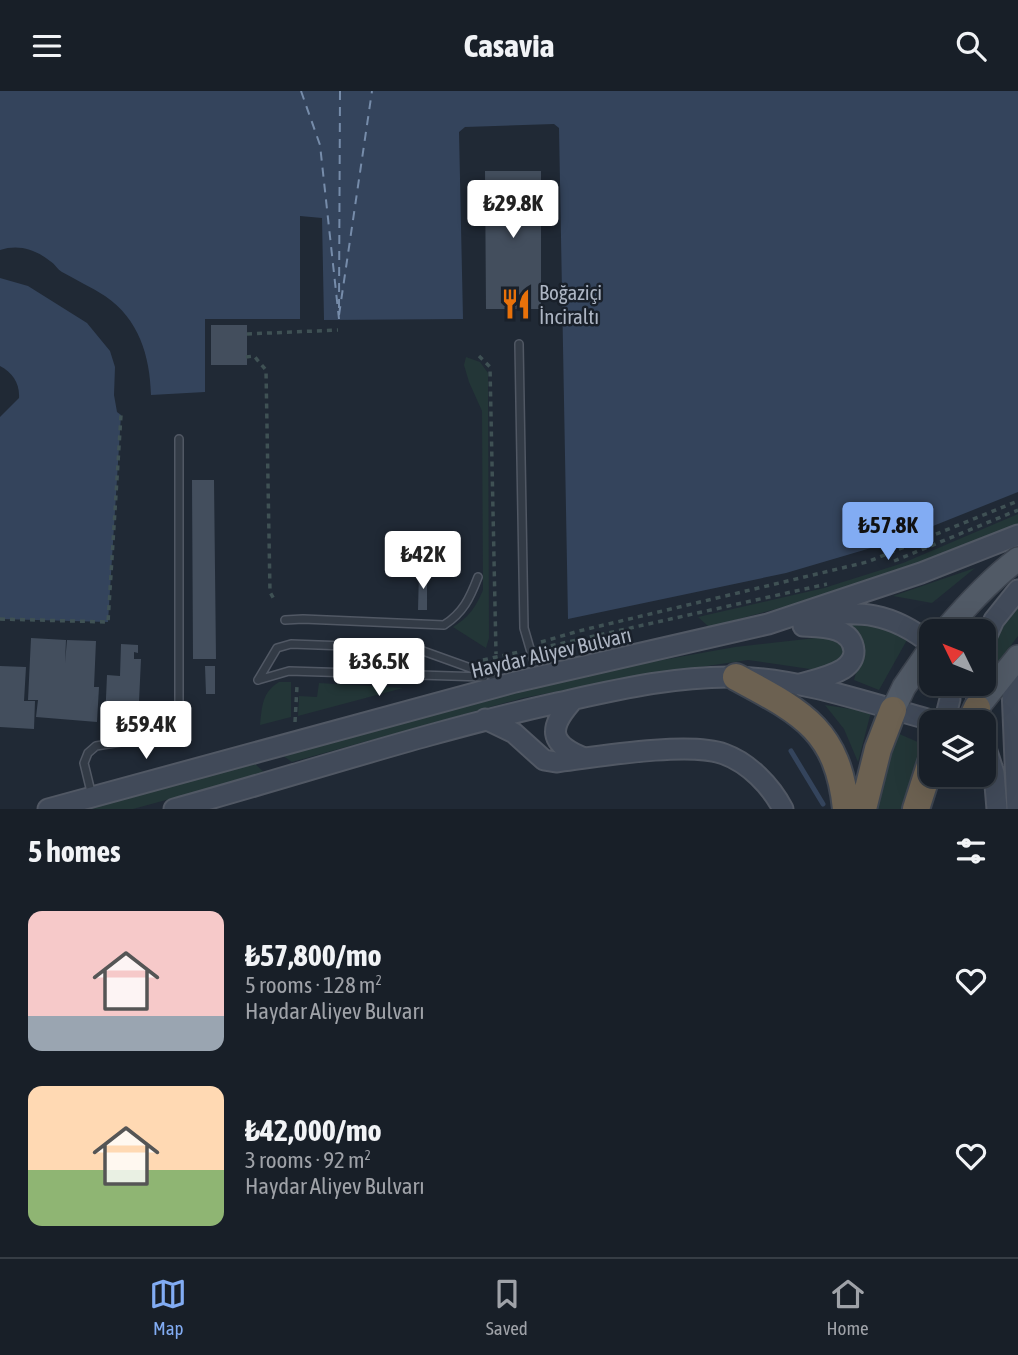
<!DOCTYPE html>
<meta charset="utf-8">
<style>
body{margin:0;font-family:"Asap Condensed",sans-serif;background:#252c34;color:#f1f3f6;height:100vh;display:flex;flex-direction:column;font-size:26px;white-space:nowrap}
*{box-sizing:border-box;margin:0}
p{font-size:23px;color:#9fa2a8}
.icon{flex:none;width:38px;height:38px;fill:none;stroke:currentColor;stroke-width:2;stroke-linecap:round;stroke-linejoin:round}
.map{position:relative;height:718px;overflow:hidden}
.panel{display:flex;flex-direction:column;background:#181f28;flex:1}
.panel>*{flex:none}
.needle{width:46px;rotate:313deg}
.controls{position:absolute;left:919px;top:528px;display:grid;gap:14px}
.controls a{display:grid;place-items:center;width:77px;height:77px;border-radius:14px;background:#181f28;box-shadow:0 7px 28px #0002,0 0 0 2px #363d45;font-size:35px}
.price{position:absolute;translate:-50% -60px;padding:0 16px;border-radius:7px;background:#fff;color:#222;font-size:23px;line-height:46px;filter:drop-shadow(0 2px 4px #0008)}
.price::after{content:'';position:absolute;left:50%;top:42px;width:21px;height:16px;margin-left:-10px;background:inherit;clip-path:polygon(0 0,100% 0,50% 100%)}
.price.active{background:#82acf3;color:#111}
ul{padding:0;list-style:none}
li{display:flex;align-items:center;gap:21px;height:175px;padding:0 28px}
li span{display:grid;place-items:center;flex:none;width:196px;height:140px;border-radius:14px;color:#555}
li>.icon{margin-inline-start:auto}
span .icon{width:84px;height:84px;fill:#fffc;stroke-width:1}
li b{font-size:30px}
h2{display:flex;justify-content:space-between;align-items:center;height:84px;padding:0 28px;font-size:30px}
header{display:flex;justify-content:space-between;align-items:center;height:91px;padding:0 28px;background:#181f28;font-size:32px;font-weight:700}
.dock{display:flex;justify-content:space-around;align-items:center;height:98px;border-top:2px solid #363d45;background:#181f28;font-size:19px;color:#9fa2a8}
.dock a{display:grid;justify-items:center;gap:4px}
.dock .active{color:#82acf3}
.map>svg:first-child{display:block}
</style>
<header><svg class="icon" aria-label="menu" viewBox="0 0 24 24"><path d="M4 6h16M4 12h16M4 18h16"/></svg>Casavia<svg class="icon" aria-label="search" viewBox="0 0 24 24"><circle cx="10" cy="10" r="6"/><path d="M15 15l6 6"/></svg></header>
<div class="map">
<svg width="1018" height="718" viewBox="0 0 1018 718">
<rect width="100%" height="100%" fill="#202935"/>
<path fill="#233637" d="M466 266 480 271 488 282 489 547 486 557 453 536C469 526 476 516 483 499L482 320 469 291 464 274Z
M1018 423V433L947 462 829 504 709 536 698 526 824 497 903 472Z
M975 477 932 512 893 505Z
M1018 512V545L991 581C992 552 998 534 1018 512Z
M899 532 912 540 879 599 854 589 863 556 848 533Z
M833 545 845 557 846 573 837 582 748 569 639 585 523 607 292 671 282 664 595 581 735 556Z
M279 591H291V626L260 634C262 616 262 601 279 591Z
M319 592 403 597 298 625 299 605 317 606Z
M825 614 871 621 858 671 844 638Z
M897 642 927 655 904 718H877Z
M253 671 265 682 133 718H81Z"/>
<path fill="#34445c" d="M0 0H1018V401L898 449 786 482 568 528 559 37 554 33 465 36 459 41 463 228 324 229 322 127 300 125V228H205V301L151 304C150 265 139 228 105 205 91 196 76 189 62 181 57 178 55 173 50 170 35 158 18 153 0 159Z
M0 187 28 195 87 232 110 260 115 276 114 304 117 321 121 324 108 531 0 528V326L19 307C20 293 13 282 0 275Z"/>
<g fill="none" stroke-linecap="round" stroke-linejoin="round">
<path stroke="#34445c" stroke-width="5" d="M791 660 823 713"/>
<path stroke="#768caa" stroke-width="2" stroke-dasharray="9 7" stroke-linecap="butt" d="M301 0 320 54 339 228
M339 217 340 0
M339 224 372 0"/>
</g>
<path fill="#434e5d" d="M485 80H541V218H486Z
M211 234H247V274H211Z
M192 389H214L216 568H193Z
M419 481H427V519H418Z
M31 547 66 549 65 572 67 549 96 550 94 596H99L97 631 36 626 38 609H28Z
M121 553 138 554V562L134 561V568H141L138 632 105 630 107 584 120 585Z
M0 575 26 576 24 610H35L34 638 0 636Z
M205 575H215V603H206Z"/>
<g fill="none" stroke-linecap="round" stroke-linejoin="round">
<g stroke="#515864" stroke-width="10">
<path id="lane" d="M519 253 524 537 533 568
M285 529 303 528 444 534C463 522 470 507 478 486
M258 589 277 557 291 553 401 557 423 560 501 588
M258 589 289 580 484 586
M92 705 84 672 88 662 96 655 164 644 171 639 179 626V348"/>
</g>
<g stroke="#515864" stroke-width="23">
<path id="secondary" d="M810 526C860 519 891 521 931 553
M984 551 994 529 1018 499
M800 593C814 589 830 586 843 578 849 574 854 568 854 560 852 535 821 536 803 535
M975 593 979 627
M573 609C549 636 547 652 584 667
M485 628 514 642 544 669 556 671C595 666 689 650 724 663 749 672 771 695 783 718
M944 632 950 608 949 593
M984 651 994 682 997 718
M48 718 515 591 768 533 921 482 1018 444
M174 718C301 683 427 641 557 612 616 599 674 585 735 586 805 588 874 614 942 632
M1017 718 1012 598 1013 583 1018 566"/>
</g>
<g stroke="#3d444f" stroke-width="26">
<path id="primary" d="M944 541C967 514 990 489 1018 468
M977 617 1018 566
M893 619 904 596 931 557"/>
</g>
<g stroke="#3e4550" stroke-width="30">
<path id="highway" d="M736 586C801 621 838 638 846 718
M970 632 977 617
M863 718 878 658 893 619
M916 718 931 671"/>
</g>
<path stroke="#3f5154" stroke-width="3.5" stroke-dasharray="5 5" stroke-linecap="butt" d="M247 243 338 239
M479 265 490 276 496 563
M246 266 254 265 266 279 270 501 275 510
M894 470 1018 419
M0 528 108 531 121 324
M541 551 579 540 867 471 1018 410
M541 557 827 493
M483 569 519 561
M295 631 297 595"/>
<use href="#lane" stroke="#333b46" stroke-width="7"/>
<use href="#secondary" stroke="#414a59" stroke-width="19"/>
<use href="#primary" stroke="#515a66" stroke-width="23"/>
<use href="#highway" stroke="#6c6151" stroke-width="26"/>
</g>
<defs>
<g id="restaurant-bare" transform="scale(2.415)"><path d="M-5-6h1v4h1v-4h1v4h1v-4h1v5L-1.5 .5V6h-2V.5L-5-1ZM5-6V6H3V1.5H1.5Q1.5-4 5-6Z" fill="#e8710a" stroke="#19202a" stroke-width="2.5" paint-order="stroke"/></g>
</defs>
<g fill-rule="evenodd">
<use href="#restaurant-bare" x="516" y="213"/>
</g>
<g text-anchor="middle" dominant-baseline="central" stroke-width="5" stroke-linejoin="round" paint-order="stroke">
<g font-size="21" fill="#adb5c3" stroke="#19202a" text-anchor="start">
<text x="539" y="201">Boğaziçi<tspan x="539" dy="24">İnciraltı</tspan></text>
</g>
<g font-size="21" fill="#adb5c3" stroke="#19202a">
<text transform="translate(551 561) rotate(-13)">Haydar Aliyev Bulvarı</text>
</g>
</g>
</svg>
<div class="controls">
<a><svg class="needle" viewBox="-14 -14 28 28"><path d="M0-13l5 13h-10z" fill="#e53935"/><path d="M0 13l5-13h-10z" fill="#9fa2a8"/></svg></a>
<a><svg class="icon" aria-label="layers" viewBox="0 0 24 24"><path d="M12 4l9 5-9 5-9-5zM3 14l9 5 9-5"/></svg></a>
</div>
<b class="price" style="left:513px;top:149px">₺29.8K</b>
<b class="price active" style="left:888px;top:471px">₺57.8K</b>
<b class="price" style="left:423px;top:500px">₺42K</b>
<b class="price" style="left:379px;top:607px">₺36.5K</b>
<b class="price" style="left:146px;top:670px">₺59.4K</b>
</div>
<section class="panel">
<h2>5 homes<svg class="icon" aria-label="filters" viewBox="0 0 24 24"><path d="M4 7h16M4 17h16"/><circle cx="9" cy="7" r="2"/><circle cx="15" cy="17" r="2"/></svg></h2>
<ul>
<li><span style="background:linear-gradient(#f6c9c9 75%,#9aa5b1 0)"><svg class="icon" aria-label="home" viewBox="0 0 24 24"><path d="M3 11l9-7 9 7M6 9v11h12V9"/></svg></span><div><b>₺57,800/mo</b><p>5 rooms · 128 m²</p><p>Haydar Aliyev Bulvarı</p></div><svg class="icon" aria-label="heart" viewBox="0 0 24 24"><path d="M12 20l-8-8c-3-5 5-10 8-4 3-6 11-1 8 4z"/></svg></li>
<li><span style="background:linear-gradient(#ffd9b3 60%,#8fb573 0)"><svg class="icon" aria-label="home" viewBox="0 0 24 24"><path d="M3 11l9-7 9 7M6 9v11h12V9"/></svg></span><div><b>₺42,000/mo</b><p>3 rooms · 92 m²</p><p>Haydar Aliyev Bulvarı</p></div><svg class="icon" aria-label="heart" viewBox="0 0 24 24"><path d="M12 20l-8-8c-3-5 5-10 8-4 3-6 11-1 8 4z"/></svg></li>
</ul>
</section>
<nav class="dock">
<a class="active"><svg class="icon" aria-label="map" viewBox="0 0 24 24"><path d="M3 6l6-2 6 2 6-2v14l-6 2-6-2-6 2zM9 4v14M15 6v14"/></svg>Map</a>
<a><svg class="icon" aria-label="saved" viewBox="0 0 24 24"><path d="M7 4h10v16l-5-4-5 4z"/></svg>Saved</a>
<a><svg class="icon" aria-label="home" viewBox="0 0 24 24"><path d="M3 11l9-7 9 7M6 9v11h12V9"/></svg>Home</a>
</nav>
